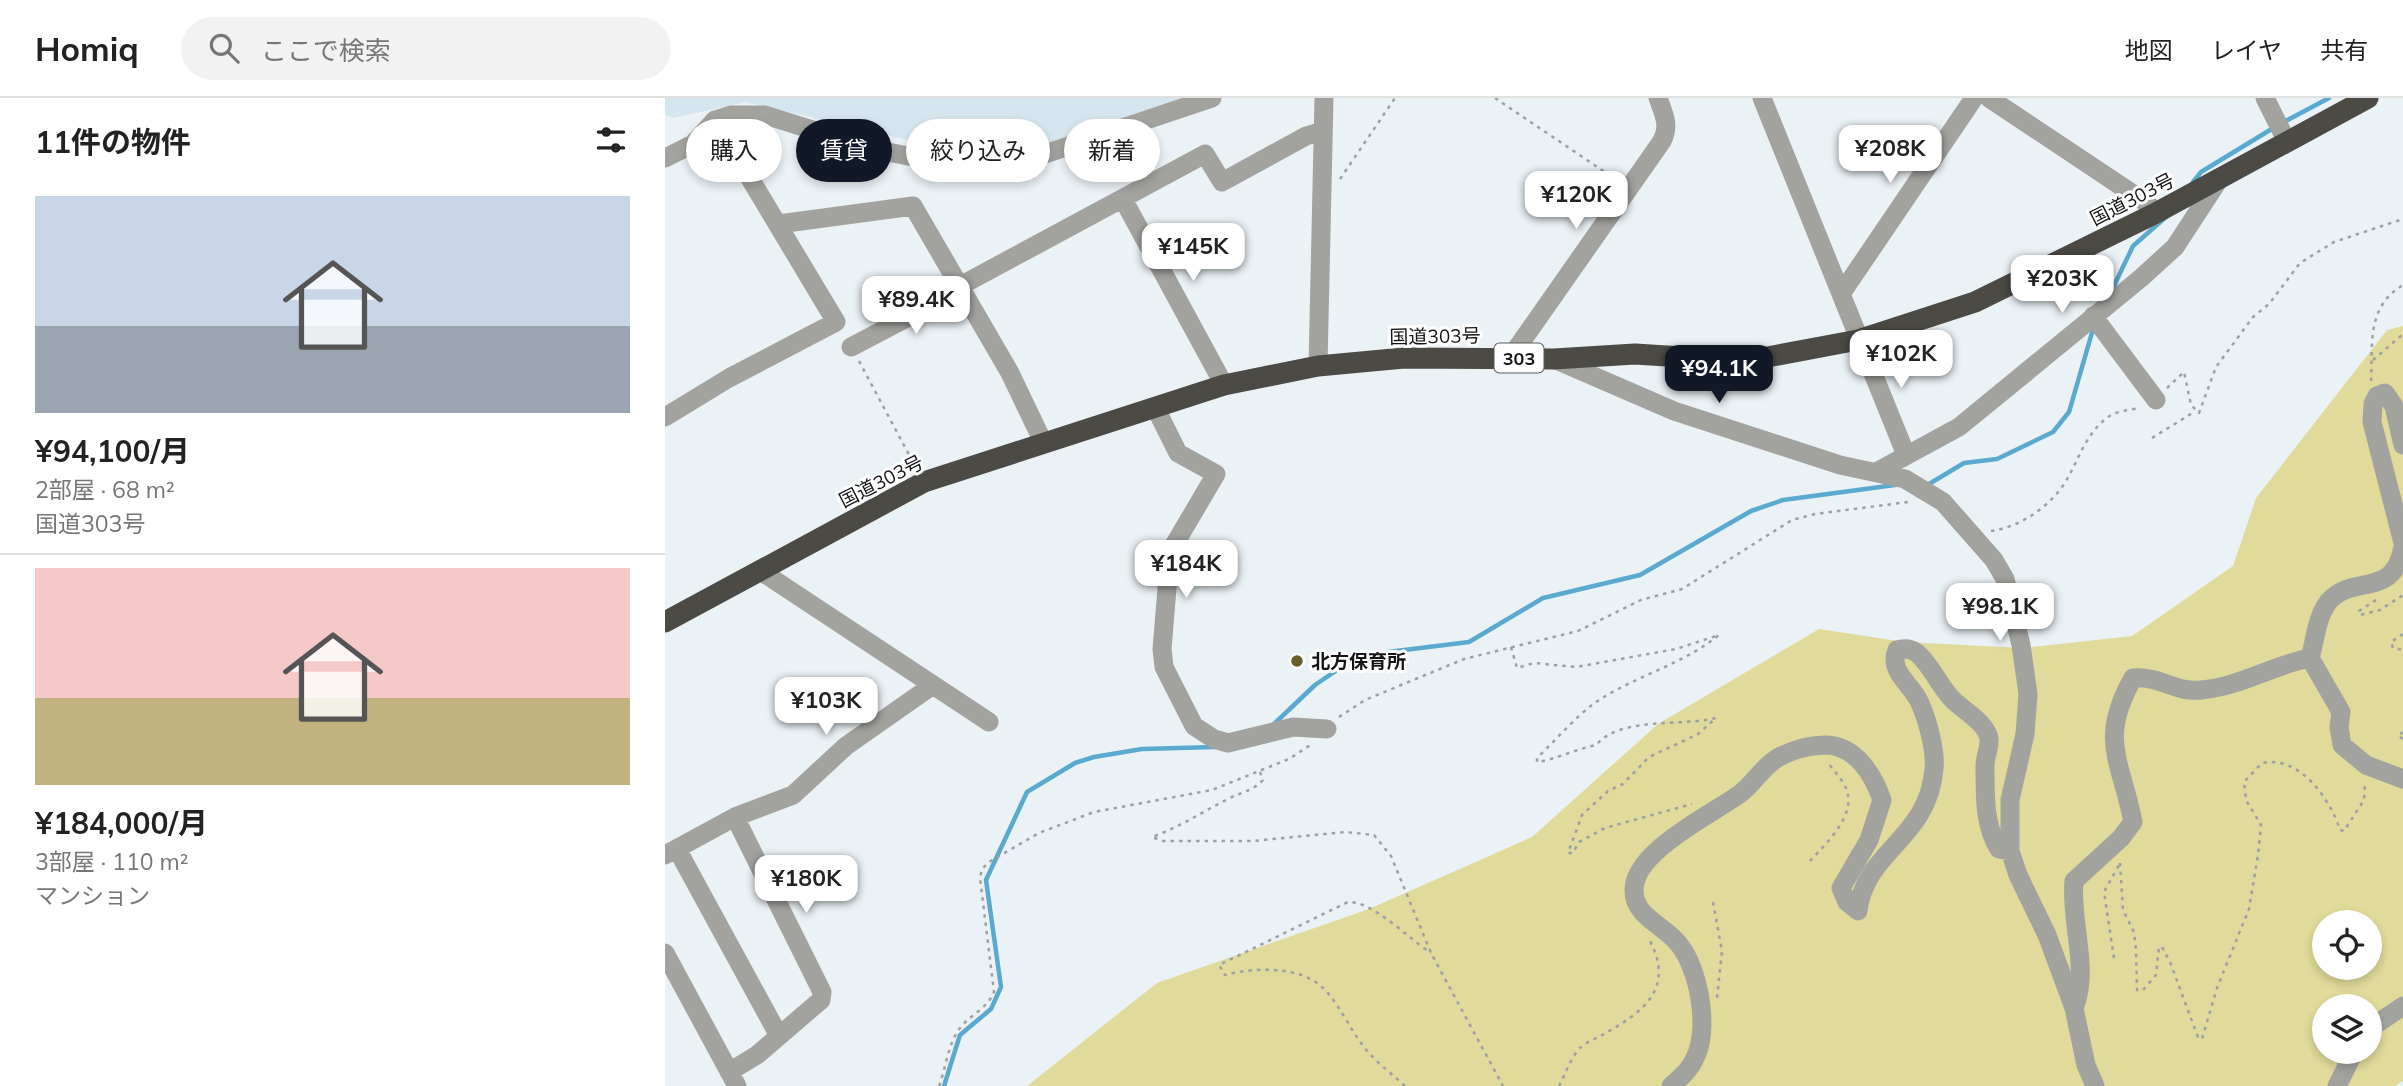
<!DOCTYPE html>
<html lang="ja">
<meta charset="utf-8">
<style>
body{margin:0;font-family:Mulish,"Noto Sans JP",sans-serif;background:#f2f2f2;color:#222;height:100vh;display:flex;flex-direction:column;font-size:26px;white-space:nowrap}
*{box-sizing:border-box;margin:0}
p{font-size:23px;color:#767676}
.icon{flex:none;width:38px;height:38px;fill:none;stroke:currentColor;stroke-width:2;stroke-linecap:round;stroke-linejoin:round}
.map{position:relative;flex:1;overflow:hidden}
.sheet{display:flex;flex-direction:column;background:#fff;width:665px}
.sheet>*{flex:none}
.guide{position:absolute;left:21px;top:21px;width:665px;height:63px;display:flex;gap:14px}
.buttons{position:absolute;left:1647px;top:812px;display:grid;gap:14px}
.buttons a{display:grid;place-items:center;width:70px;height:70px;border-radius:50%;background:#fff;box-shadow:0 4px 10px #0003;font-size:35px}
.price{position:absolute;translate:-50% -60px;padding:0 16px;border-radius:14px;background:#fff;color:#222;font-size:23px;line-height:46px;filter:drop-shadow(0 2px 4px #0008)}
.price::after{content:'';position:absolute;left:50%;top:42px;width:21px;height:16px;margin-left:-10px;background:inherit;clip-path:polygon(0 0,100% 0,50% 100%)}
.price.selected{background:#111827;color:#fff}
ul{padding:0;list-style:none}
li{display:grid;align-content:center;gap:14px;height:371px;padding:0 35px}
li+li{border-top:2px solid #e0e0e0}
li span{display:grid;place-items:center;height:217px;border-radius:0px;color:#555}
li>.icon{margin-inline-start:auto}
span .icon{width:126px;height:126px;fill:#fffc;stroke-width:1}
li b{font-size:30px}
h2{display:flex;justify-content:space-between;align-items:center;height:84px;padding:0 35px;font-size:30px}
.chip{padding:0 24px;border-radius:32px;background:#fff;box-shadow:0 4px 10px #0003;font-size:24px;line-height:63px}
.chip.selected{background:#111827;color:#fff}
header{display:flex;align-items:center;gap:42px;box-sizing:border-box;height:98px;padding:0 35px;background:#fff;border-bottom:2px solid #e0e0e0}
header strong{font-size:33px}
nav{display:flex;gap:38px;margin-inline-start:auto;font-size:24px}
.search{width:490px;height:63px;background:#f2f2f2;display:flex;align-items:center;gap:18px;box-sizing:border-box;padding:0 24px;border-radius:38px;color:#767676;font-size:26px}
main{display:flex;flex:1;min-height:0}
.map>svg:first-child{display:block}
</style>
<header>
<strong>Homiq</strong>
<div class="search"><svg class="icon" aria-label="search" viewBox="0 0 24 24"><circle cx="10" cy="10" r="6"/><path d="M15 15l6 6"/></svg>ここで検索</div>
<nav><a>地図</a><a>レイヤ</a><a>共有</a></nav>
</header>
<main>
<section class="sheet">
<h2>11件の物件<svg class="icon" aria-label="filters" viewBox="0 0 24 24"><path d="M4 7h16M4 17h16"/><circle cx="9" cy="7" r="2"/><circle cx="15" cy="17" r="2"/></svg></h2>
<ul>
<li><span style="background:linear-gradient(#c9d6e8 60%,#9aa5b1 0)"><svg class="icon" aria-label="home" viewBox="0 0 24 24"><path d="M3 11l9-7 9 7M6 9v11h12V9"/></svg></span><div><b>¥94,100/月</b><p>2部屋 · 68 m²</p><p>国道303号</p></div></li>
<li><span style="background:linear-gradient(#f6c9c9 60%,#c2b280 0)"><svg class="icon" aria-label="home" viewBox="0 0 24 24"><path d="M3 11l9-7 9 7M6 9v11h12V9"/></svg></span><div><b>¥184,000/月</b><p>3部屋 · 110 m²</p><p>マンション</p></div></li>
</ul>
</section>
<div class="map">
<svg width="1738" height="988" viewBox="0 0 1738 988">
<rect width="100%" height="100%" fill="#ebf2f6"/>
<path fill="#d6e6ee" d="M0 0H519L379 51 247 43 81 4 8 20 0 17Z"/>
<path fill="#e0db9a" fill-rule="evenodd" d="M1738 228V983L1730 988H362L492 885 704 811 867 739 993 626 1154 531 1240 544 1359 550 1467 538 1568 468 1591 400 1722 232ZM1659 824H1704V870H1659ZM1659 908H1704V954H1659Z"/>
<g fill="none" stroke-linecap="round" stroke-linejoin="round">
<path stroke="#5aa9ce" stroke-width="4.5" d="M1617 25 1664 0
M1528 84 1536 74 1610 29
M1446 194 1468 148 1501 119
M1264 386 1299 365 1332 361 1388 334 1404 314 1428 231
M609 626 650 587 678 568 707 556 804 544 878 500 975 477 1086 413 1118 402 1230 387
M279 988 295 937 326 911 336 889 321 782 362 694 410 665 429 659 477 651 550 649"/>
<path stroke="#9ca1a5" stroke-width="2.5" stroke-dasharray="3.5 5" stroke-linecap="butt" d="M830 0 950 81
M675 81 730 0
M1708 262 1738 236
M194 263 250 368
M1706 283C1708 246 1701 209 1738 187
M1502 290 1519 274 1526 307 1534 315 1551 269 1588 219 1604 206 1635 165 1669 144 1738 121
M1487 340 1529 314
M1326 433C1355 429 1385 409 1401 383 1414 361 1421 335 1443 319 1451 313 1465 312 1474 310
M1711 502 1694 513 1695 517 1715 512 1738 497
M1738 536 1726 544 1728 550 1738 552
M846 549 852 570 869 565 911 569 1011 551 1054 537C1017 567 970 578 931 604 910 619 891 642 872 660V664C892 661 911 651 931 647 956 618 1014 629 1051 620L1033 636 984 659 958 686 943 693 917 717 903 755H908L914 744 940 730 1027 706
M674 619 700 602 799 561 913 533 976 502 1017 491 1127 422 1150 416 1243 404
M1738 634 1733 638 1738 641
M595 674 598 682C588 693 576 694 563 701 537 714 515 729 487 739L498 743H588L680 734 709 737 726 758 766 855 838 988
M1145 763C1163 743 1195 715 1179 686 1174 678 1167 671 1162 663
M1455 765 1458 812 1469 834 1471 851 1472 892H1478L1491 877 1494 849H1497L1505 864 1533 939 1537 941 1552 890 1584 811 1593 757 1596 727 1581 702 1579 684 1597 665C1635 657 1665 701 1675 732L1679 733 1699 702 1700 685
M1048 804 1057 853 1052 900
M1449 860 1439 794 1454 767
M274 988C281 970 283 945 295 930 306 916 322 911 329 894L315 780 317 771 324 764 374 735 429 714 547 692 624 661 647 646
M740 988C728 977 715 967 704 955 687 936 678 912 661 893 638 867 591 869 560 877L554 867 683 804C708 803 744 841 766 855
M894 988C900 977 906 959 915 950 921 944 932 940 939 936 978 914 1010 891 985 843"/>
<path stroke="#a2a29f" stroke-width="19" d="M1097 0 1241 357
M1324 0 1483 106 1489 116
M1600 0 1621 42
M0 60 28 46 50 22 66 17H100L208 51 258 61 283 62 317 57 341 61 371 59 547 0
M458 101 559 287
M114 126 248 108 345 275 378 344
M295 188 540 56 557 84 641 38 658 33
M1176 196 1309 0
M1428 218 1491 302
M186 249 297 191
M851 260 852 250 997 43C1005 28 999 16 993 0
M889 261 1009 313 1175 367 1240 381 1278 404 1329 462 1340 481 1356 547 1363 596 1360 636 1345 702V753L1353 777 1382 837 1409 910 1421 967 1430 988
M653 268 659 0
M490 309 513 355 551 376 505 454 497 551 499 569 529 628 549 641 563 645 628 629 662 631
M0 319 64 280 171 224 50 22
M1738 347 1729 308 1720 295 1712 298 1708 306 1707 324 1738 445
M1213 373 1294 329 1476 180 1510 149 1555 80
M1738 449C1728 502 1690 475 1664 503 1652 517 1650 543 1645 560L1676 614 1674 629 1677 647 1701 667 1738 681
M94 472 324 624
M70 719 128 697 181 648 268 587
M12 751 114 938
M0 757 70 719 157 894 156 902 92 957 64 974
M0 855 72 988
M1409 910C1425 872 1405 824 1409 783L1456 740 1468 724C1456 662 1433 642 1468 580 1497 578 1510 595 1536 592 1574 589 1608 567 1645 560
M1704 931 1738 908
M1006 988C1016 979 1025 972 1030 960 1045 931 1034 868 1012 844 998 827 969 818 969 793 968 753 1048 716 1076 695 1090 684 1098 668 1114 659 1130 651 1142 648 1160 647 1190 647 1208 676 1217 702L1204 742 1176 790 1182 804 1193 813C1200 752 1263 742 1269 671 1271 652 1262 620 1254 603 1246 586 1223 573 1232 552 1239 550 1245 550 1252 555 1267 568 1274 588 1288 602 1298 612 1322 625 1324 641 1325 649 1320 659 1320 667 1320 695 1319 728 1334 751L1345 753
M1672 988 1689 954"/>
<path stroke="#4b4a44" stroke-width="21" d="M0 524 259 384 559 287 653 268 739 260 889 261 970 256 1081 263 1193 242 1310 204 1489 116 1703 0"/>
</g>
<circle fill="#645f2b" stroke="#fefefe" stroke-width="2.5" cx="632" cy="563" r="7"/>
<g text-anchor="middle" dominant-baseline="central" stroke-width="6" stroke-linejoin="round" paint-order="stroke">
<rect fill="#fefefe" stroke="#595a5c" stroke-width="2" x="829.5" y="245.5" width="49" height="29" rx="5"/>
<g font-size="18" font-weight="bold" fill="#121416">
<text x="854" y="260">303</text>
</g>
<g font-size="19" fill="#121416" stroke="#fefefe">
<text transform="translate(1467 101) rotate(-27)">国道303号</text>
<text transform="translate(770 238) rotate(-1)">国道303号</text>
<text transform="translate(216 383) rotate(-27)">国道303号</text>
</g>
<g font-size="19" font-weight="bold" fill="#121416" stroke="#fefefe" text-anchor="start">
<text x="646" y="563">北方保育所</text>
</g>
</g>
</svg>
<div class="buttons">
<a><svg class="icon" aria-label="locate" viewBox="0 0 24 24"><circle cx="12" cy="12" r="6"/><path d="M12 2v4M12 18v4M2 12h4M18 12h4"/></svg></a>
<a><svg class="icon" aria-label="layers" viewBox="0 0 24 24"><path d="M12 4l9 5-9 5-9-5zM3 14l9 5 9-5"/></svg></a>
</div>
<b class="price" style="left:1225px;top:87px">¥208K</b>
<b class="price" style="left:911px;top:133px">¥120K</b>
<b class="price" style="left:528px;top:185px">¥145K</b>
<b class="price" style="left:1397px;top:217px">¥203K</b>
<b class="price" style="left:251px;top:238px">¥89.4K</b>
<b class="price" style="left:1236px;top:292px">¥102K</b>
<b class="price selected" style="left:1054px;top:307px">¥94.1K</b>
<b class="price" style="left:521px;top:502px">¥184K</b>
<b class="price" style="left:1335px;top:545px">¥98.1K</b>
<b class="price" style="left:161px;top:639px">¥103K</b>
<b class="price" style="left:141px;top:817px">¥180K</b>
<div class="guide">
<a class="chip">購入</a>
<a class="chip selected">賃貸</a>
<a class="chip">絞り込み</a>
<a class="chip">新着</a>
</div>
</div>
</main>
